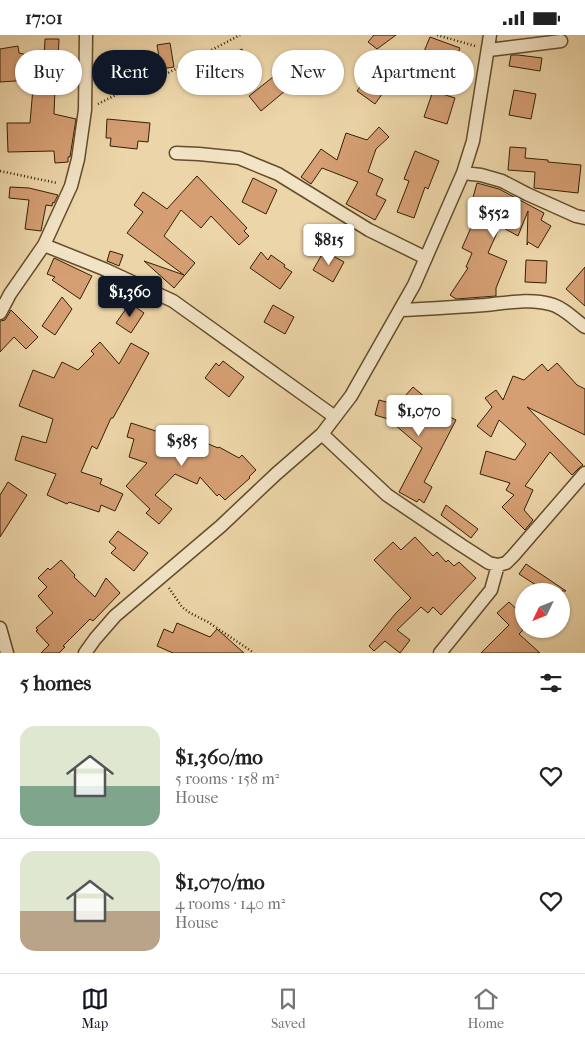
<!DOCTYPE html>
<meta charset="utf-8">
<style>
body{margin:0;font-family:"IM FELL French Canon",serif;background:#f2f2f2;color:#222;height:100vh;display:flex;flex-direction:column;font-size:19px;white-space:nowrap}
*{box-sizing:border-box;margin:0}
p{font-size:16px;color:#767676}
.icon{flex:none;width:28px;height:28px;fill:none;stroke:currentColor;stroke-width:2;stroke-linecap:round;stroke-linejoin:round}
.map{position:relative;height:618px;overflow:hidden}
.details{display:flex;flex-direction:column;background:#fff;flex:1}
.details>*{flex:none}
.top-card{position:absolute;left:15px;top:15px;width:555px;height:45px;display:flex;gap:10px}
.needle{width:32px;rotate:227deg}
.controls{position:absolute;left:515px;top:548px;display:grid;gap:10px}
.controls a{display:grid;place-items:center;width:55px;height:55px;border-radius:50%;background:#fff;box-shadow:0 1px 4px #0004;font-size:25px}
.price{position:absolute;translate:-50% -42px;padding:0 11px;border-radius:5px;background:#fff;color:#222;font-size:16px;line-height:32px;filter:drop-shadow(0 1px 2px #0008)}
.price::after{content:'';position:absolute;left:50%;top:30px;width:15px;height:11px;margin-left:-8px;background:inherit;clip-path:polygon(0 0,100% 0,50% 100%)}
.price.active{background:#111827;color:#fff}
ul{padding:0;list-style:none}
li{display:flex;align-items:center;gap:15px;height:125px;padding:0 20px}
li+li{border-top:1px solid #e0e0e0}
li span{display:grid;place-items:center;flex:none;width:140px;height:100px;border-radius:15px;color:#555}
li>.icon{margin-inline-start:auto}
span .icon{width:60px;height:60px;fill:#fffc;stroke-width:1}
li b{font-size:21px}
h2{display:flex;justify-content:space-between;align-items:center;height:60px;padding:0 20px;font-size:21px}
.tag{padding:0 18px;border-radius:22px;background:#fff;box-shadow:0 1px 4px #0004;font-size:18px;line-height:45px}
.tag.active{background:#111827;color:#fff}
.status{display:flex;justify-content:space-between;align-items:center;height:35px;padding:0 25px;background:#fff;direction:ltr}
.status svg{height:14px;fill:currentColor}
.tabs{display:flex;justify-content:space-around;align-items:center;height:70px;border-top:1px solid #e0e0e0;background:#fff;font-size:14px;color:#767676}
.tabs a{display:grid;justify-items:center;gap:2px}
.tabs .active{color:#111827}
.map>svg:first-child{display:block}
</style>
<div class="status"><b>17:01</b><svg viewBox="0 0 49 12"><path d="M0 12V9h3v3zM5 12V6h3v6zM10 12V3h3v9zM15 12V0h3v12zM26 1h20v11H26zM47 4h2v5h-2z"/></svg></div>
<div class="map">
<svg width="585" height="618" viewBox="0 0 585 618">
<rect width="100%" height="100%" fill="#ecd5a8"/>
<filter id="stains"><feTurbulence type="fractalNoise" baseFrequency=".004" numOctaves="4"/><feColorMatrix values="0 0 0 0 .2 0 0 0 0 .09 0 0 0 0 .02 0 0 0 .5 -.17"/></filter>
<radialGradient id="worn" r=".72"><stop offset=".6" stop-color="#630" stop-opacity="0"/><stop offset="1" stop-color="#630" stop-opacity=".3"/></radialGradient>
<path fill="#d59e73" stroke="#342004" d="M374 0H396L377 14 368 7Z
M430 2 460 13 456 23 443 21 440 39 418 31Z
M45 4H59L58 24H44Z
M170 8 174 32 161 34 157 10Z
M18 11 19 18 32 21 31 45 0 47V14Z
M242 14 248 26 229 36 223 24Z
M511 20H518L542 23 540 36 509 31Z
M325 25 339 43 324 54 310 37Z
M376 29 412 41 408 54 390 48 375 69 357 56Z
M273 42 285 56 261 76 249 61Z
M33 53 55 54 54 79 76 84 70 122H68V127L55 128 54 116 8 117 7 88H30Z
M514 55 536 59 531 84 509 80Z
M433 56 455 63 447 89 424 82Z
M107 84 150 88 148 107 138 106 137 114 110 111 111 103H106Z
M379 92 389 102 376 114 368 137 383 144 376 160 386 165 375 185 346 169 358 147 322 133 311 149 301 142 321 114 337 125 346 98 367 105Z
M510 112 526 113 525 123 548 125V127L581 130 578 158 534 153 535 137 508 135Z
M415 116 439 126 428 154 425 152 414 183 397 177 409 146 404 144Z
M197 141 247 193 244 196 249 201 239 210 211 181 201 193 181 175 164 201 195 228 174 253 144 226 184 240 127 198 143 177 134 170 143 157 167 174Z
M253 143 277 155 266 179 242 167Z
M477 148 499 154 544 178 541 185 551 191 538 213 528 207 527 210 528 176 518 201 500 191 488 218 507 226 496 253V261L456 264 450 260 468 233 466 232 472 218 462 213 477 179 469 177Z
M10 152 29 153 58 160 54 168 53 167 52 171 46 170 41 196 25 194 29 165 9 163Z
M110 216 123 220 119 231 107 226Z
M324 216 344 227 333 247 313 235Z
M261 217 268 225 271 220 285 230 284 232 292 237 280 254 250 233Z
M54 223 92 241 80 264 52 245 55 242 47 239Z
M526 225 547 226 546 248 525 247Z
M585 232V271L566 254Z
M62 262 72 274 55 300 42 291Z
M130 268 144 278 131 298 116 288Z
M273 270 294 282 285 299 264 287Z
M11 275 38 302 26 314 14 302 0 317V286L5 285Z
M100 307 119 329 131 308 149 318 113 383H111L97 414 92 411 81 437 102 444 100 449 123 459 115 476 101 470 99 477 69 467 67 469 47 460 56 439 15 425 22 401 46 408 53 384 19 371 33 335 54 343 62 327 78 335 94 319 91 316Z
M223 326 244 342 229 362 205 343 216 328 219 331Z
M557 328 577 350 585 354V400L527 372 583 430 579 433 572 440 550 417 525 451 533 455 524 475 533 485 525 495 502 472 514 460 506 455 510 448 480 439 486 416 515 425 526 409 499 385 491 402 477 391 492 372 485 363 496 355 503 365 513 341 524 345 542 329 548 336Z
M413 352 446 380 456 385 424 447 432 452 424 468 419 464 417 467 399 457 422 413 388 384 375 380 379 365 397 370Z
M131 388 162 398 163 397 191 409 194 403 218 413 219 412 239 423 242 420 256 435 249 442 250 443 225 465 219 459 217 461 200 442 197 449 175 439 155 460 172 474 159 489 146 478 150 474 126 451 147 428 129 422 134 404 127 402Z
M8 447 27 460 0 502V460Z
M446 470 478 494 471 503 441 480Z
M118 496 148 518 134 536 111 518 116 513 109 507Z
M415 502 433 521 437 517 446 527 448 525 454 531 459 527 476 543 441 580 433 572 428 578 421 572 397 595 410 605 400 618 385 606 374 616 369 611 396 578 411 563 374 525 393 507 401 515Z
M61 525 75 540 74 542 95 562 106 543 120 558 93 586 90 584 63 611 65 612 59 618H41L49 610 36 596 38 595 36 593 53 578 38 561 47 552 38 543 48 533 50 535Z
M526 529 566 556H545L519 539Z
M509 567 524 581V594L519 599 540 618H481L509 590 497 578Z
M177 588 210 602 217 594 244 618H173L157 611 164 594 173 598Z"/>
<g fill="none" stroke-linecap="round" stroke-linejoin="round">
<g stroke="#624d2d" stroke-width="15">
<path id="minor" d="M489 15 561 6
M176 118 199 119 239 123 278 139 369 195 426 223
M463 138 481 140 502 146 527 159 576 181 585 183
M44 210 104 234 173 266 335 382
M401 275C429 274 457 272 485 270 506 268 530 263 550 269 563 272 574 284 585 292
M0 278 10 259 44 210 71 151 78 124 85 75 86 0
M322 399 387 460 461 510 489 528 498 530 506 528 513 521 585 438
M0 593 7 618
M85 618 95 604 115 581 221 491 276 439 322 399 351 361 414 250 463 138 473 106 490 0
M440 618 491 555 498 530"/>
</g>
<path stroke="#342004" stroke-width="2.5" stroke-dasharray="1 2.5" stroke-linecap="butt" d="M437 0 475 11
M98 69 133 51 166 39 240 0
M0 136 57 148
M169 553 182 572 190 578 208 587 254 618"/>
<use href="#minor" stroke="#f3e4c6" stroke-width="12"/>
</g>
<rect width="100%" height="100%" filter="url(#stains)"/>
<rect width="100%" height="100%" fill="url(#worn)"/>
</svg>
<div class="controls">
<a><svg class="needle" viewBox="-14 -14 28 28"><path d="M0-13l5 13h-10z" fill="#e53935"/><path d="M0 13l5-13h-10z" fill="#767676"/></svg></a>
</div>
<b class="price" style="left:494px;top:204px">$552</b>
<b class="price" style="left:329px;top:231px">$815</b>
<b class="price active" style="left:130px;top:283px">$1,360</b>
<b class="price" style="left:419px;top:402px">$1,070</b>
<b class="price" style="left:182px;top:432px">$585</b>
<div class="top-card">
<a class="tag">Buy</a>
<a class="tag active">Rent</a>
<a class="tag">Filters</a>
<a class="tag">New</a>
<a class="tag">Apartment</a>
</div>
</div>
<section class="details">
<h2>5 homes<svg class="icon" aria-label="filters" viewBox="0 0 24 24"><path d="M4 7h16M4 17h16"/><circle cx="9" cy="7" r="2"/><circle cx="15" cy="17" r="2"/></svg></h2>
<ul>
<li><span style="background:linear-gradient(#dfe7d0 60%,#7fa58c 0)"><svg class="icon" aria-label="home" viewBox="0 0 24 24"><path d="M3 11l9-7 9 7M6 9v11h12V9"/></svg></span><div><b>$1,360/mo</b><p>5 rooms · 158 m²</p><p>House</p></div><svg class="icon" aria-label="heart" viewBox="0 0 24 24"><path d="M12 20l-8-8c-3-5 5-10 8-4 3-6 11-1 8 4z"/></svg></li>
<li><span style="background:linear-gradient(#dfe7d0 60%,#b9a48a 0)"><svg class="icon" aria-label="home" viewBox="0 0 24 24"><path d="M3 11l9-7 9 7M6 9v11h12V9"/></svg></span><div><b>$1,070/mo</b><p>4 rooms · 140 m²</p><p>House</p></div><svg class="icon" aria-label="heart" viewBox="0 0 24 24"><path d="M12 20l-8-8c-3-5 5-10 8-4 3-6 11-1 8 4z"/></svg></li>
</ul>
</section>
<nav class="tabs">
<a class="active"><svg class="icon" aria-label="map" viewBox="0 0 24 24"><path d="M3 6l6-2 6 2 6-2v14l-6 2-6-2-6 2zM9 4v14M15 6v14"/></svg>Map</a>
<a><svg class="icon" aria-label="saved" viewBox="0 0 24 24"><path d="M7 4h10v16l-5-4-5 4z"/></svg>Saved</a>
<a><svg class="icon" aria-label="home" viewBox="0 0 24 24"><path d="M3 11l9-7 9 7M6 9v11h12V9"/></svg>Home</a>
</nav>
